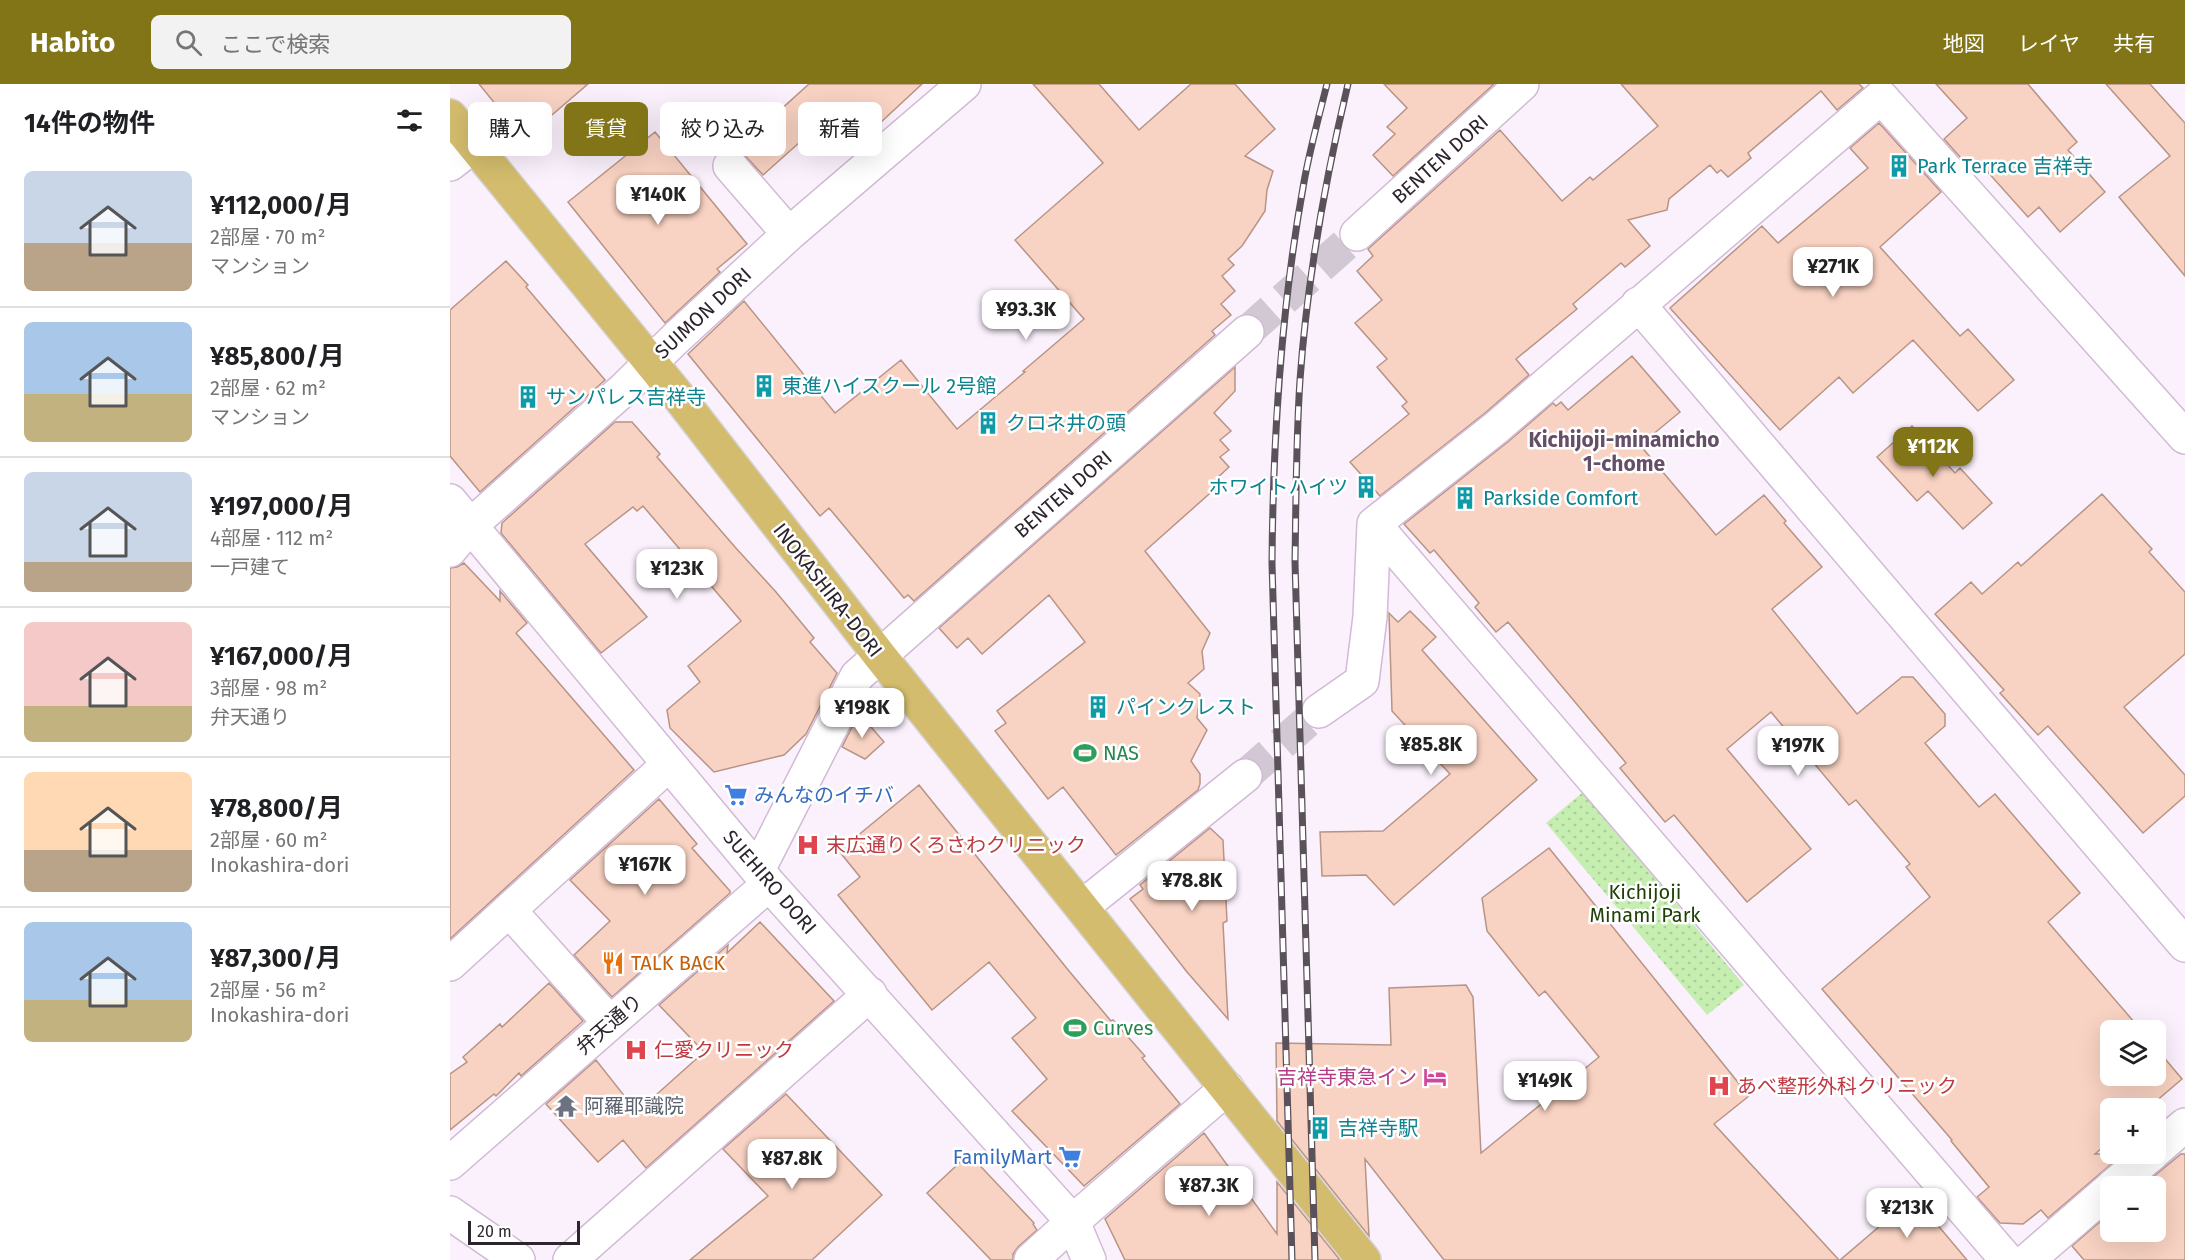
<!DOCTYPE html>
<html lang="ja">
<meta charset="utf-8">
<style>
body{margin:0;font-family:"Fira Sans","Noto Sans JP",sans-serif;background:#f2f2f2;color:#202124;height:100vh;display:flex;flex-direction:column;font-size:22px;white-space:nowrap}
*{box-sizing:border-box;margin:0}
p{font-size:20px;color:#757577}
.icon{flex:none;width:33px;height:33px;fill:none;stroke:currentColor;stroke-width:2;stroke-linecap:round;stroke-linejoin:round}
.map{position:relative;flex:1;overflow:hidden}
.panel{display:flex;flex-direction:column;background:#fff;width:450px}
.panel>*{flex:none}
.banner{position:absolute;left:18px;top:18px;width:570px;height:54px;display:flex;gap:12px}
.controls{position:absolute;left:1650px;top:936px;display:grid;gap:12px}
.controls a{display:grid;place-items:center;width:66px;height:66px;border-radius:9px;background:#fff;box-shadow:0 6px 24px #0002;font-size:30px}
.scale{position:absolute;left:18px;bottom:15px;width:112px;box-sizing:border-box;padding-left:6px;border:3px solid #2d242e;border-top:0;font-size:16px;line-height:21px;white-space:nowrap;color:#2d242e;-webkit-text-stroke:4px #fff;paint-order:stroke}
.price{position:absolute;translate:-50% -51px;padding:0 14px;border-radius:12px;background:#fff;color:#222;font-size:20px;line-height:39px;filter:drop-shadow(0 2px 3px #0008)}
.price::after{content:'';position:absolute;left:50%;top:36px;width:18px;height:14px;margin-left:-9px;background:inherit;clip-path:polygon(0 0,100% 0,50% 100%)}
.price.active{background:#817517;color:#fff}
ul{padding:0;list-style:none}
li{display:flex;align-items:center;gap:18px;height:150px;padding:0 24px}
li+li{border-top:2px solid #e0e0e0}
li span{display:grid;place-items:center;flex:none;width:168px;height:120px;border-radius:9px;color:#555}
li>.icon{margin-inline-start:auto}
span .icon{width:72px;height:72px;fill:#fffc;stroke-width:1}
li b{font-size:26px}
h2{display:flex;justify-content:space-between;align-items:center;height:72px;padding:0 24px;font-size:26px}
.pill{padding:0 21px;border-radius:9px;background:#fff;box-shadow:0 6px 24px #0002;font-size:21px;line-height:54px}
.pill.active{background:#817517;color:#fff}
header{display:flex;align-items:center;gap:36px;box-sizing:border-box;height:84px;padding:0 30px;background:#817517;color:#fff}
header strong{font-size:28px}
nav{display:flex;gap:33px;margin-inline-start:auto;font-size:21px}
.search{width:420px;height:54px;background:#f2f2f2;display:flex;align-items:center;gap:15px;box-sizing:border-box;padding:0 21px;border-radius:9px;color:#757577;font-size:22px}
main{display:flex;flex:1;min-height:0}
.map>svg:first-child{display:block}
</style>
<header>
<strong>Habito</strong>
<div class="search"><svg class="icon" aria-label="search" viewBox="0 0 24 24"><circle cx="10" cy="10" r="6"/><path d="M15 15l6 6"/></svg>ここで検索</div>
<nav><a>地図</a><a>レイヤ</a><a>共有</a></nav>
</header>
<main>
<section class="panel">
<h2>14件の物件<svg class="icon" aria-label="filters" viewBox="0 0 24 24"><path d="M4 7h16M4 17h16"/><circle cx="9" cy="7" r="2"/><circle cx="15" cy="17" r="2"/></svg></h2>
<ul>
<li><span style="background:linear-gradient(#c9d6e8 60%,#b9a48a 0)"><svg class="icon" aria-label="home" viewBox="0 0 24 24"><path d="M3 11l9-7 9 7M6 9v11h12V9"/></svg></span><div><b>¥112,000/月</b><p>2部屋 · 70 m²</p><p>マンション</p></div></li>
<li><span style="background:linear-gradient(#a9c7e8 60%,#c2b280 0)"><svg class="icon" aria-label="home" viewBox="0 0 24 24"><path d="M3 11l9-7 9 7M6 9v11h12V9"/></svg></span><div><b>¥85,800/月</b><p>2部屋 · 62 m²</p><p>マンション</p></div></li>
<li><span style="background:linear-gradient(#c9d6e8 75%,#b9a48a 0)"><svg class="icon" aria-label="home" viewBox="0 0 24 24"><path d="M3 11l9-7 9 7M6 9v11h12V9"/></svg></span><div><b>¥197,000/月</b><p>4部屋 · 112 m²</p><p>一戸建て</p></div></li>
<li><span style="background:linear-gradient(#f6c9c9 70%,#c2b280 0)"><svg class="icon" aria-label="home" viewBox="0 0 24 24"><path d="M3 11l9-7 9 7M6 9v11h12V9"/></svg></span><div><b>¥167,000/月</b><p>3部屋 · 98 m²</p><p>弁天通り</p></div></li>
<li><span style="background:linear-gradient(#ffd9b3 65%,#b9a48a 0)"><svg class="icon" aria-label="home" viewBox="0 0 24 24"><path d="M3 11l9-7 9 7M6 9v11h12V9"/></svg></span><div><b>¥78,800/月</b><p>2部屋 · 60 m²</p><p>Inokashira-dori</p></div></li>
<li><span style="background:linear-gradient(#a9c7e8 65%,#c2b280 0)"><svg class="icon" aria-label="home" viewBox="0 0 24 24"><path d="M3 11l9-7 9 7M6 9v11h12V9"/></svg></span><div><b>¥87,300/月</b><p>2部屋 · 56 m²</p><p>Inokashira-dori</p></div></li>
</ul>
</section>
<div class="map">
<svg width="1735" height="1176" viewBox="0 0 1735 1176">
<defs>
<pattern id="park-dots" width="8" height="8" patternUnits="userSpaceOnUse" patternTransform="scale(1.5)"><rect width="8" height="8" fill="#c5eeb0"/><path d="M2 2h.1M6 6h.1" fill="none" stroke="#aacc98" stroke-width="1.8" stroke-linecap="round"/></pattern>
</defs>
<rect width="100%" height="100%" fill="#fbf1fd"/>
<path fill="url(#park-dots)" d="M1133 708 1294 901 1257 931 1096 739Z"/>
<path fill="#f8d2c2" stroke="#b79485" stroke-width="1.5" d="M29 0H138L74 55Z
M359 0H472L415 53 388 24 313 91 288 64Z
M583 0H649L689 46 741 0H785L825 45 795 72 823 87 817 106 815 127 792 162 778 175 784 181 772 192 785 207 771 220 781 231 762 247 765 251 464 517 458 511 454 514 379 424 370 432 238 270 294 217 385 329 451 276 507 345 575 288 573 287 634 235 565 156 653 79Z
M934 0H1044L943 92 923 71 945 50 937 43 957 24Z
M1171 0H1409L1413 4 1387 26 1371 7 1298 69 1301 74 1278 93 1271 86 1267 89 1260 81 1219 115 1217 126 1178 136 1200 162 1175 183 1171 179 1123 220 1127 225 1066 275 1079 291 1035 329 930 412 900 378 959 330 952 322 957 318 927 283 937 275 905 239 932 216 907 187 923 172 918 165 1050 46 1112 117 1140 93 1143 96 1208 42Z
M1486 0H1578L1627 58 1618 66 1655 108 1610 148 1589 123 1578 133 1527 76 1519 83 1494 55 1517 34Z
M1656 0H1700L1735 39V192L1669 113 1720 72Z
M1429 39 1491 108 1430 163 1510 252 1518 245 1564 296 1528 327 1463 256 1403 309 1389 293 1330 346 1220 224 1312 142 1328 159 1418 84 1400 64Z
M205 48 297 160 267 185 270 188 215 239 118 118Z
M56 177 78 201 76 203 155 296 30 408 0 372V226Z
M1182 272 1230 328 1190 361 1266 451 1314 411 1336 437 1334 439 1372 483 1322 525 1407 630 1452 593H1463L1495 630V642L1475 659 1529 723 1545 710 1630 809 1598 838 1691 946H1660V992H1706V964L1732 995 1698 1024H1660V1057L1645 1070H1673L1598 1134 1591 1126 1573 1140 1550 1139 1527 1113 1539 1103 1501 1057 1502 1056 1372 905 1480 813 1456 783 1460 780 1406 716 1399 721 1321 628 1277 665 1361 765 1297 818 1224 731 1215 738 1170 684 1176 679 1058 538 1046 548 1025 523 1029 519 984 466 980 469 954 440 1059 357 1103 319 1106 322 1111 318 1118 326Z
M785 283V307L764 329 781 347 770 356 779 366 770 373 779 383 763 398 767 403 695 467 760 549 752 567 754 585 738 599 750 610 747 634 757 646 741 677 750 690V700L748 706 666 771 613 703 598 715 545 647 556 639 547 627 635 558 599 511 532 570 518 554 507 564 489 544Z
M165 338H182L210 370 207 373 285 463 326 508 364 554 360 558 387 589 356 650 334 671 264 688 220 644 217 626 250 598 238 582 291 537 193 422 187 427 183 423 135 460 197 533 151 569 51 449 52 439Z
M1462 342 1505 389 1510 384 1542 419 1513 445 1478 407 1467 417 1427 373Z
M1652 410 1702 465 1699 468 1735 508V570L1674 623 1735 691V712L1693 749 1598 642 1588 651 1550 609 1554 606 1485 530 1521 498 1532 510 1568 478 1571 482Z
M14 479 50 517V507L77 539 66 549 184 686 0 855V484L7 483Z
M960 527 986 553 972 566 1087 696 944 821 916 791 872 792 870 748 933 747 1000 690 942 627 939 529 948 538Z
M409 629 434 658 415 675 392 663Z
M469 701 619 887 661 937 663 936 695 972 692 974 730 1020 634 1102 562 1027 597 995 562 954 586 934 539 878 482 926 388 811 410 793 389 767Z
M209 715 247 760 242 764 280 807V809L162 913 124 871 160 837 120 796Z
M760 744 773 756 777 837 773 839 778 935 737 888 680 815 693 805 690 801Z
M1099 764 1299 1012 1264 1040 1389 1176H994L915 1075 919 1152 827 1037 826 959 941 961 939 904 1016 901 1023 913 1031 1069 1149 973 1095 907 1089 912 1037 847 1032 814Z
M310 838 384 917 196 1084 173 1056 148 1078 96 1020 146 976 187 1028 254 968 209 921 278 861 277 869Z
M99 899 133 937 71 992 69 989 46 1012 44 1010 0 1046V990L17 978 13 973 50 940 52 943Z
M336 1010 432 1111 362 1176H240L318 1112 273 1065Z
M754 1049 827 1150V1098L890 1176H675L655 1135Z
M519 1070 584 1139 583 1140 587 1146 568 1163 563 1170V1176H541L477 1109Z
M1731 1070H1735V1176H1634L1622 1162 1660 1129V1148H1706V1102H1692Z
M1464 1113 1517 1176H1390Z"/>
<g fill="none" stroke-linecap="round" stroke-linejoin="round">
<path stroke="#d2c8d4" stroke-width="33" stroke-dasharray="33 16" stroke-linecap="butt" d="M797 248 907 150
M795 692 869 627"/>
<g stroke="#d2bad6" stroke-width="36">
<path id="minor" d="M0 80 23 62
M280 82 339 150
M907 150 1072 0
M1188 220 1735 861
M0 417 319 800 623 1138 639 1176
M924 440 1557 1176
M0 466 21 441 174 305 225 255 339 150 514 0
M869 627 912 597 920 533 924 440 1047 343 1431 13 1735 353
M308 786 407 592 797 248
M632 823 795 692
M59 826 160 939
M0 880 219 680
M1706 1066 1735 1041
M0 1079 319 800
M1663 1102 1702 1070
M0 1129 68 1176
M120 1176 420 910
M581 1176 637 1125 777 1004
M1578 1176 1660 1105"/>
</g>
<g stroke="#d5d3d5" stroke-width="36">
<path id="major" d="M0 32 225 308 430 572 914 1176"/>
</g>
<use href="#minor" stroke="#fff" stroke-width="33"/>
<use href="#major" stroke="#d3bc6d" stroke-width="33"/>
<g stroke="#5a515b" stroke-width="7">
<path id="rail" d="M842 1176 822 479C823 351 831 224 854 98 860 65 869 32 877 0
M865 1176 845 478C846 418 846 357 850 296 857 196 875 97 898 0"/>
</g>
<use href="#rail" stroke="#fff" stroke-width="4.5" stroke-dasharray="14" stroke-linecap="butt"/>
</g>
<defs>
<g id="building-bare" transform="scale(1.8)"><path d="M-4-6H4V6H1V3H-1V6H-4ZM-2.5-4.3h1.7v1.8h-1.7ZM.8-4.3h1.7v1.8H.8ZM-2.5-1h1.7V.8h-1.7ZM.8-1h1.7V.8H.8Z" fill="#0f9aa8" stroke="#fff" stroke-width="2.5" paint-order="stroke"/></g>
<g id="stadium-bare" transform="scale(1.8)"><path d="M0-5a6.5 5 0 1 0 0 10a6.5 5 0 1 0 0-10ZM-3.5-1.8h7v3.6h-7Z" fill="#2e9e5b" stroke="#fff" stroke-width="2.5" paint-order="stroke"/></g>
<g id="supermarket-bare" transform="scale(1.8)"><path d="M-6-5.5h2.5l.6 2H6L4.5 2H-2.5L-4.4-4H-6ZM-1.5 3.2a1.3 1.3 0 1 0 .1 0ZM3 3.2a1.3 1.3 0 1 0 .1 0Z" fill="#3f7fe0" stroke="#fff" stroke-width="2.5" paint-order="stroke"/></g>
<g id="hospital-bare" transform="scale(1.8)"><path d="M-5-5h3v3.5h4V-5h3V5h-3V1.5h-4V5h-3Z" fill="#e0444e" stroke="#fff" stroke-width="2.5" paint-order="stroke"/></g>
<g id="restaurant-bare" transform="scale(1.8)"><path d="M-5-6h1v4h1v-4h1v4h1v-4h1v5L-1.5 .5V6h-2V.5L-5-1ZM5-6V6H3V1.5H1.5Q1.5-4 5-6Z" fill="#e8710a" stroke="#fff" stroke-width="2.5" paint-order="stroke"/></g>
<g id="hotel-bare" transform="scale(1.8)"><path d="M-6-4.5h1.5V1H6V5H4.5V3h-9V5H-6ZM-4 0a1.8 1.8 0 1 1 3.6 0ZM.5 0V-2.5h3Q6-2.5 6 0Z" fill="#d1479c" stroke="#fff" stroke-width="2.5" paint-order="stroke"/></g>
<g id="temple-bare" transform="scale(1.8)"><path d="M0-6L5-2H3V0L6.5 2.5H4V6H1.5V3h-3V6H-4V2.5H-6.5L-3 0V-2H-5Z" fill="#6b7280" stroke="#fff" stroke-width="2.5" paint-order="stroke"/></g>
</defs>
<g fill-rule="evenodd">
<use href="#building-bare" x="1449" y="82"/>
<use href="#building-bare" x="314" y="302"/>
<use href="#building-bare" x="78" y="313"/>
<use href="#building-bare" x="538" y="339"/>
<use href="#building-bare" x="916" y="403"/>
<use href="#building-bare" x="1015" y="414"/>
<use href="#building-bare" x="648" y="623"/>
<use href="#stadium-bare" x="635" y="669"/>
<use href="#supermarket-bare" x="286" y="711"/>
<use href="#hospital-bare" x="358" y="761"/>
<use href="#restaurant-bare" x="163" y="879"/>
<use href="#stadium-bare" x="625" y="944"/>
<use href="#hospital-bare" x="186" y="966"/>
<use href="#hotel-bare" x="985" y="993"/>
<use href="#hospital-bare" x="1269" y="1002"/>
<use href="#temple-bare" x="116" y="1022"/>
<use href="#building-bare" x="870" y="1044"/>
<use href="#supermarket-bare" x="620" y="1073"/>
</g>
<g text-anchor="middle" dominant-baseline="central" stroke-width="5" stroke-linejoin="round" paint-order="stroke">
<g font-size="20" fill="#2d242e" stroke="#fff">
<text transform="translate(990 75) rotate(-42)">BENTEN DORI</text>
<text transform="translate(253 229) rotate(-43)">SUIMON DORI</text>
<text transform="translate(613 410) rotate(-41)">BENTEN DORI</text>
<text transform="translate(378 506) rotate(52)">INOKASHIRA-DORI</text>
<text transform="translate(320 798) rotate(49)">SUEHIRO DORI</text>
<text transform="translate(159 940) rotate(-41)">弁天通り</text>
</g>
<g font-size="20" fill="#0d838f" stroke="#fff" text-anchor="start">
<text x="1467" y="82">Park Terrace 吉祥寺</text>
<text x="332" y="302">東進ハイスクール 2号館</text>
<text x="96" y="313">サンパレス吉祥寺</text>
<text x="556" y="339">クロネ井の頭</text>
<text x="898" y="403" text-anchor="end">ホワイトハイツ</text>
<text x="1033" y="414">Parkside Comfort</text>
<text x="666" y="623">パインクレスト</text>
<text x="888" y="1044">吉祥寺駅</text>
</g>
<g font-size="20" fill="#27864d" stroke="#fff" text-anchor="start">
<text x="653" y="669">NAS</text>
<text x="643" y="944">Curves</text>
</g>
<g font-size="20" fill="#366cbe" stroke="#fff" text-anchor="start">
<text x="304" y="711">みんなのイチバ</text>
<text x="602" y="1073" text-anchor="end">FamilyMart</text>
</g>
<g font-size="20" fill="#be3a42" stroke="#fff" text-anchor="start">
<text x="376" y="761">末広通りくろさわクリニック</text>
<text x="204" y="966">仁愛クリニック</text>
<text x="1287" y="1002">あべ整形外科クリニック</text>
</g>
<g font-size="20" fill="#1f4006" stroke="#fff">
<text x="1195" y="808">Kichijoji<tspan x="1195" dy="23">Minami Park</tspan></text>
</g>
<g font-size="20" fill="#c56008" stroke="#fff" text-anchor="start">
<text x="181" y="879">TALK BACK</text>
</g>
<g font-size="20" fill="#b23c85" stroke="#fff" text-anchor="end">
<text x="967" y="993">吉祥寺東急イン</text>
</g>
<g font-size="20" fill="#5b616d" stroke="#fff" text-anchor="start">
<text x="134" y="1022">阿羅耶識院</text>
</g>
<g font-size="21" font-weight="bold" fill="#654f68" stroke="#fff">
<text x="1174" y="356">Kichijoji-minamicho<tspan x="1174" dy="24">1-chome</tspan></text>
</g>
</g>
</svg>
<div class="controls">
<a><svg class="icon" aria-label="layers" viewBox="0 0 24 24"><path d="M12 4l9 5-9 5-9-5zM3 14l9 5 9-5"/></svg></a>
<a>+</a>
<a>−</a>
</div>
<div class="scale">20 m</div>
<b class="price" style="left:208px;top:142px">¥140K</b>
<b class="price" style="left:1383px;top:214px">¥271K</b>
<b class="price" style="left:576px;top:257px">¥93.3K</b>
<b class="price active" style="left:1483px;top:394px">¥112K</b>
<b class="price" style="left:227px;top:516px">¥123K</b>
<b class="price" style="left:412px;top:655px">¥198K</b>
<b class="price" style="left:981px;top:692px">¥85.8K</b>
<b class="price" style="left:1348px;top:693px">¥197K</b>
<b class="price" style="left:195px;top:812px">¥167K</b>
<b class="price" style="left:742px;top:828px">¥78.8K</b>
<b class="price" style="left:1095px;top:1028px">¥149K</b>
<b class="price" style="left:342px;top:1106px">¥87.8K</b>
<b class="price" style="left:759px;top:1133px">¥87.3K</b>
<b class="price" style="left:1457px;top:1155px">¥213K</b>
<div class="banner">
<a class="pill">購入</a>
<a class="pill active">賃貸</a>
<a class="pill">絞り込み</a>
<a class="pill">新着</a>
</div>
</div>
</main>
